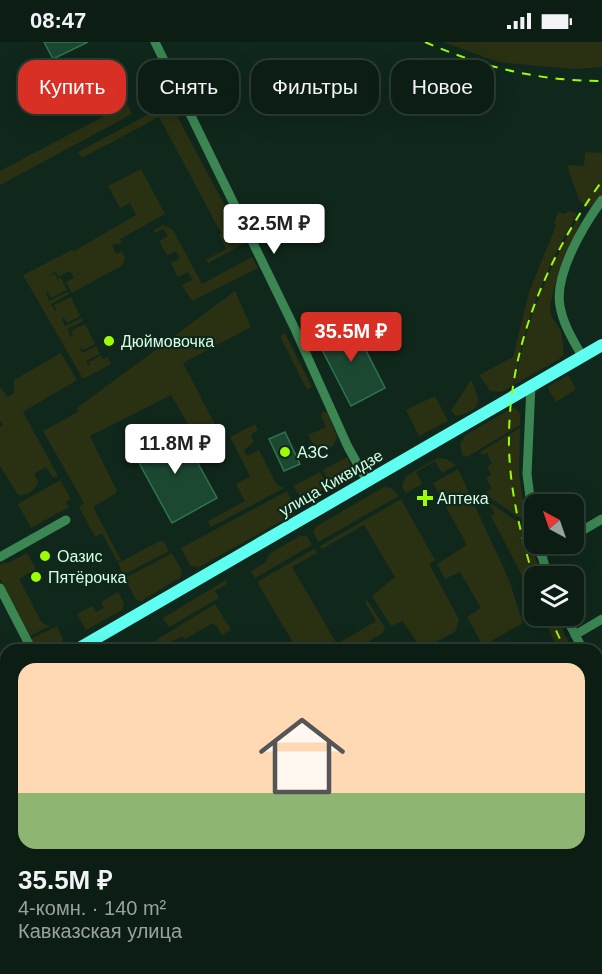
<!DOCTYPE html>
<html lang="ru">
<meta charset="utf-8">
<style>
body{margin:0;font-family:Helvetica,sans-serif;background:#15261d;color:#f1f3f6;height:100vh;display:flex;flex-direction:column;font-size:22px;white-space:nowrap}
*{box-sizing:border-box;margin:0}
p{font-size:20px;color:#9aa2a0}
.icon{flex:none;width:33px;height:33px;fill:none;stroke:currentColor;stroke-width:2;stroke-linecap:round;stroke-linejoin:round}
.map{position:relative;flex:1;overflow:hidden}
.panel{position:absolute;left:0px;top:602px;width:603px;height:332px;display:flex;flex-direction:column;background:#0c1d14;border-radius:18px 18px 0 0;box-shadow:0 6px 24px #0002,0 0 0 2px #2c3b34}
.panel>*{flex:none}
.hud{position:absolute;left:18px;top:18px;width:567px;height:54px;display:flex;gap:12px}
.needle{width:39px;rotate:320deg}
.buttons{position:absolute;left:524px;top:452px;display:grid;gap:12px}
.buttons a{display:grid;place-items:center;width:60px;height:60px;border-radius:12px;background:#0c1d14;box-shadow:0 6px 24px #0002,0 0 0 2px #2c3b34;font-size:30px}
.price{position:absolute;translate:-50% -51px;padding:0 14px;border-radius:6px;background:#fff;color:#222;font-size:20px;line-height:39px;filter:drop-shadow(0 2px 3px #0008)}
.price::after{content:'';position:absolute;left:50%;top:36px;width:18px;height:14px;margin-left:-9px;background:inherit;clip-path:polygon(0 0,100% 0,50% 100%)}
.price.selected{background:#d93025;color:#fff}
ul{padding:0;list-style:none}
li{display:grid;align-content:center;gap:12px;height:318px;padding:0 18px}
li+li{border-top:2px solid #2c3b34}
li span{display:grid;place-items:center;height:186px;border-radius:18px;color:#555}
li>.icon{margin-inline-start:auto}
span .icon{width:108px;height:108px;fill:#fffc;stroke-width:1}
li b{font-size:26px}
.chip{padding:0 21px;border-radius:18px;background:#0c1d14;box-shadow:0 6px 24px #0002,0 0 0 2px #2c3b34;font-size:21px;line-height:54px}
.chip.selected{background:#d93025;color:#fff}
.status{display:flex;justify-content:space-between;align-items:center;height:42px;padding:0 30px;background:#0c1d14;direction:ltr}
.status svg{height:16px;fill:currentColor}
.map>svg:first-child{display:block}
</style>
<div class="status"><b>08:47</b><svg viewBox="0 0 49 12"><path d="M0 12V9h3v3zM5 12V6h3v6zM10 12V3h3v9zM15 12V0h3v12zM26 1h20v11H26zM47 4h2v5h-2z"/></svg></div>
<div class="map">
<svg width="602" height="932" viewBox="0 0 602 932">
<rect width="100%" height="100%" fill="#10271b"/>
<path fill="#2a3113" d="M443 0H602V25L572 27 498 20Z
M170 61 245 201 208 221 206 218 226 207 219 193 221 191 159 75 82 116 78 110Z
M127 62 132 72 0 143V129Z
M585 110 602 111V151L591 167 579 158 567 123 584 124Z
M141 127 165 172 120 197 122 201 112 203 116 212 122 209 125 216 123 223 72 251 66 240 74 236 70 229 58 235 56 230 47 235 55 232 57 237 61 236 67 248 51 256 48 250 46 251 49 259 68 250 69 252 51 262 55 269 57 268 54 263 71 255 80 274 67 281 64 276 62 277 65 284 82 276 83 279 67 287 71 295 73 294 71 289 85 282 95 302 83 308 79 304 82 311 96 304 100 312 86 319 89 324 90 323 89 320 101 313 103 317 108 315 111 322 83 337 23 233 72 208 74 209 136 173 130 161 120 166 108 144Z
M569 169 577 172C546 225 523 282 514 343L501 350 490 349 479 333 513 315 529 250 556 184 554 181 558 170 564 172Z
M579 174 580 181 560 226 550 263 551 274 561 289 564 312 558 318 515 342C525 281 548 227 579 174Z
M163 183 173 188 202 242 252 215 258 226 192 259 182 243 192 238 188 230 178 235 171 221 180 216 176 209 167 213 159 199 168 194 163 187 155 191 153 188Z
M235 249 251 285 183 321 220 392 200 403 171 353 90 394 117 449 115 452 93 465 121 518 117 519 102 491 95 495 79 465 84 461 43 389 78 370 77 366Z
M285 291 312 345 307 348 280 294Z
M61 311 77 338 23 370 58 434 53 436 46 425 34 432 38 440C36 448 26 454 18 453L0 424V385L3 383 0 378V345L8 355 14 351V338Z
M568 333 576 347 556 360 547 345Z
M471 338C481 359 483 368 456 374L451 369Z
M435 354 448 379 419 394 406 368Z
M514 365 520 371V383L467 415 462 413 460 402 465 393Z
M322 370H327L337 395 333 404 324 408 315 405 308 393 326 385 321 373Z
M255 382 258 388 251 393 254 400 244 408 247 414 259 408 277 443 284 446 211 485 208 479 245 459 236 442 250 434 230 395Z
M520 386 519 432 526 480 483 451 492 447 486 436 491 433 487 424 492 422 487 411 482 413 480 410Z
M347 415 350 422 348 432 331 444 323 428Z
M437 416 446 417 456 423 442 431 435 419 416 430 422 442 406 451 402 444 406 434Z
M458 427 509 538 523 581 483 604 467 575 481 566 460 530 445 537 437 522 467 503 433 441Z
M320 430 329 445 308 456 300 454 293 444Z
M60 438 71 457 66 460 69 465 31 486 18 462Z
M384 445 391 446 399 454 318 500 313 489 317 484Z
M287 449 293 462 294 472 199 525 190 524 181 506Z
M481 455 527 486 541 534H534V567L524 538 491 474 495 472 490 464 487 465Z
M401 457 435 518 429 522 459 577 455 590 424 606 419 604 403 579 391 584 372 554 395 535 364 483 322 507 320 504Z
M300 494H307L312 503 255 536 251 529 265 521 269 512Z
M160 499 164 500 169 509 123 533 118 521Z
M314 507 317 511 292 525 337 602 376 579 365 560 367 558 385 586 383 591 356 607H297L257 540Z
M27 511 36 527 19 537 42 581 50 584 30 594 0 537V523L4 520 6 522Z
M172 511 182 529 181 535 141 559 136 558 125 536Z
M226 538 227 542 215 549 219 556 169 585 163 576Z
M118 550 124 561 122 568 86 588 77 572 92 564 96 570 104 566 101 560Z
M215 562 231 588 222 593 216 583 211 582 185 597 182 594 157 607 153 600Z
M536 573H555L572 607H558L542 573Z
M57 584 63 597 62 602 52 607 36 608 31 597Z
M0 793 6 794V903L0 902Z
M0 914 6 915V927H51L71 932H0Z"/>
<path fill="#1c4832" stroke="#2e7450" stroke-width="1.5" d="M44 0H88L53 17Z
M351 279 385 346 351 364 316 296Z
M178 385 217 456 172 481 133 410Z
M285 390 300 422 284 429 269 397Z"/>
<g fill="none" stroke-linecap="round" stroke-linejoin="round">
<path stroke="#3b8653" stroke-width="9" d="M155 0 294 285 348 405 367 439
M582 314C573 298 563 282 560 264 554 232 584 183 602 158
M531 343 527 432 534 486
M573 494 602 477
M538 501 548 534
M541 513 561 501
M0 515 66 478
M0 546 32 608
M565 573 583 608
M575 593 602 577
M597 635 602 644
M0 907 6 909
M73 927 92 932"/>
<path stroke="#5efef0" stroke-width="12" d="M76 608 602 303
M0 652 6 648"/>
<path stroke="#9dfe03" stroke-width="2" stroke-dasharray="9 8" stroke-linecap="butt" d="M425 0C482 25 539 39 602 39
M534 537C520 491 508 442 509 393 510 301 549 212 602 139
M549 573 565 608
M597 673 602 683"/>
</g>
<g fill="#9dfe03" stroke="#10271b" stroke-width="2">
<circle cx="109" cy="299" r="6"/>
<circle cx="285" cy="410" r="6"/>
<path d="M422 447h6v6h6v6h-6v6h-6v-6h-6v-6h6z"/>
<circle cx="45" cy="514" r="6"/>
<circle cx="36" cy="535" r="6"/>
</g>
<g text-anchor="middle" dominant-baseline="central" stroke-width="4.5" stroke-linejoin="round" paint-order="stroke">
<g font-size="16" fill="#d6ffe7" stroke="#10271b" text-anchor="start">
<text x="121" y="299">Дюймовочка</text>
<text x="297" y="410">АЗС</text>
<text x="437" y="456">Аптека</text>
<text x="57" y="514">Оазис</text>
<text x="48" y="535">Пятёрочка</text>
</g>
<g font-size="16" fill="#d6ffe7" stroke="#10271b">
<text transform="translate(331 441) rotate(-30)">улица Киквидзе</text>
</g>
</g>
</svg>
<div class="buttons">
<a><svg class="needle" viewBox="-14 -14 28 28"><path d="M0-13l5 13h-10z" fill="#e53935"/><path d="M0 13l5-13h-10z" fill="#9aa2a0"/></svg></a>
<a><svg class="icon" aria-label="layers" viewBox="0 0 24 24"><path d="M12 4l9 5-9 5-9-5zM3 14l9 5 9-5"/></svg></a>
</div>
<b class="price" style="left:274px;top:213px">32.5M ₽</b>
<b class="price selected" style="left:351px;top:321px">35.5M ₽</b>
<b class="price" style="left:175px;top:433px">11.8M ₽</b>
<div class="hud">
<a class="chip selected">Купить</a>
<a class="chip">Снять</a>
<a class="chip">Фильтры</a>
<a class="chip">Новое</a>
</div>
<section class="panel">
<ul>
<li><span style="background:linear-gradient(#ffd9b3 70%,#8fb573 0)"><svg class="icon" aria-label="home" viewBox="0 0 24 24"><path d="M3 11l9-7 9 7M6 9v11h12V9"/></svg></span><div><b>35.5M ₽</b><p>4-комн. · 140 m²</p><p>Кавказская улица</p></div></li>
</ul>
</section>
</div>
